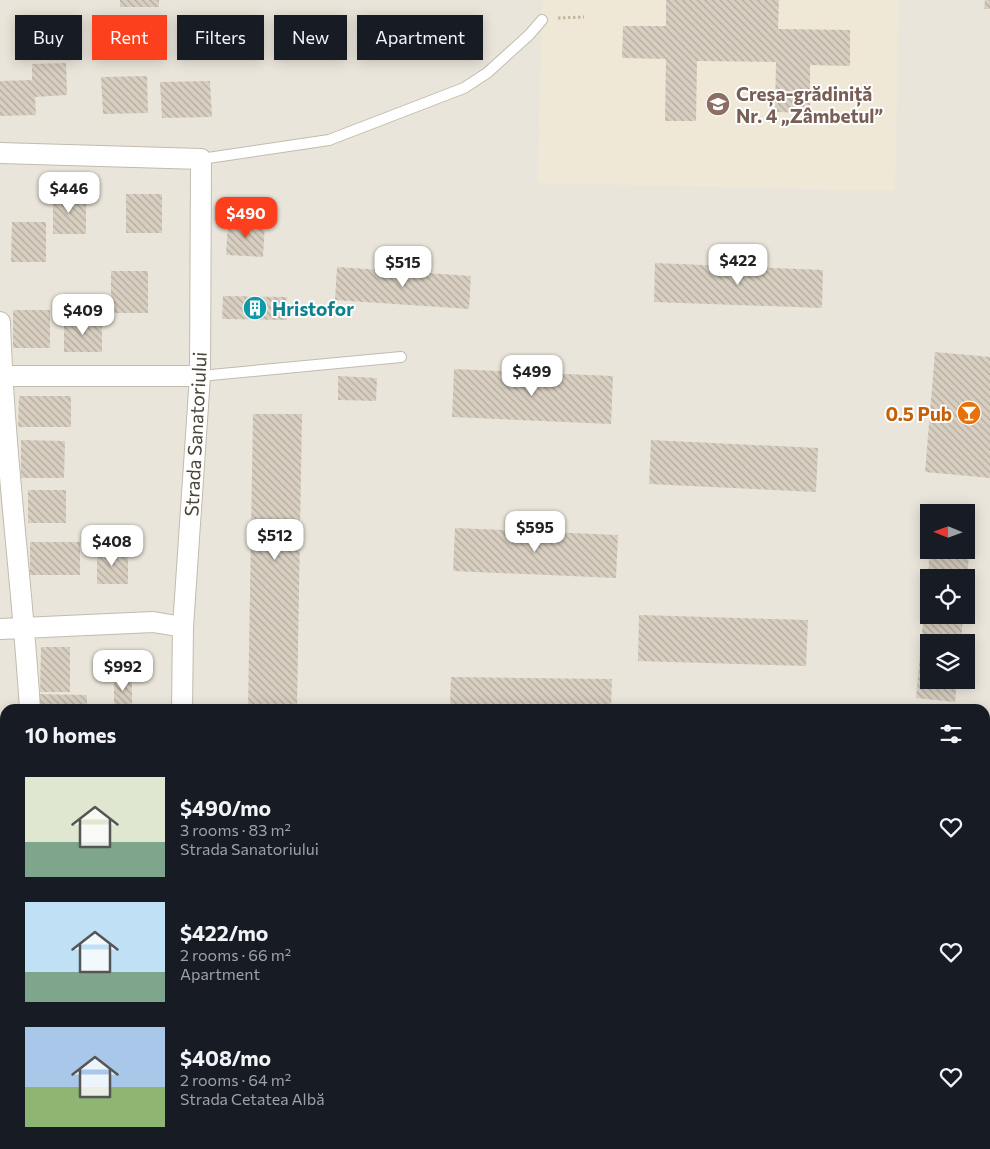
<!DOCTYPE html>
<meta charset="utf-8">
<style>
body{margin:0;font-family:Commissioner,sans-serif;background:#242831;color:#f1f3f6;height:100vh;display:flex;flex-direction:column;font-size:19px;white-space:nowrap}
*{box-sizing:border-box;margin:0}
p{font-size:16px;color:#9ea1a6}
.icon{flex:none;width:28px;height:28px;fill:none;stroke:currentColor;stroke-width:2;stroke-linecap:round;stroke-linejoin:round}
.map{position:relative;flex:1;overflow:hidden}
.panel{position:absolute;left:0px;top:704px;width:990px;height:446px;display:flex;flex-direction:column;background:#171b24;border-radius:15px 15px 0 0;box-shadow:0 2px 12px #0003}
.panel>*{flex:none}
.top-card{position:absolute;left:15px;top:15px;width:500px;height:45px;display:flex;gap:10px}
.needle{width:32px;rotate:271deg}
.buttons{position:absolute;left:920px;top:504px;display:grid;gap:10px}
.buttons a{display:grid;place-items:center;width:55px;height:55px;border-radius:0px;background:#171b24;box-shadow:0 2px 12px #0003;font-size:25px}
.price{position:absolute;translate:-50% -42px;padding:0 11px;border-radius:10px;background:#fff;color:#222;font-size:16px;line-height:32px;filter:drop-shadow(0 1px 2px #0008)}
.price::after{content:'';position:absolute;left:50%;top:30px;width:15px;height:11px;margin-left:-8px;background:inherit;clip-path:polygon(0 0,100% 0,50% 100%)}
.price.selected{background:#fc3f1d;color:#fff}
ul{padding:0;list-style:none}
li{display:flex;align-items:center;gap:15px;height:125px;padding:0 25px}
li span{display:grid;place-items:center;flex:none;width:140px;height:100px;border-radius:0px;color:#555}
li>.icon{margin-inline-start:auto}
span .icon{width:60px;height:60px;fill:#fffc;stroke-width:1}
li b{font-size:21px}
h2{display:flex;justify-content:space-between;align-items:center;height:60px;padding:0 25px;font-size:21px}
.chip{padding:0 18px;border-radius:0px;background:#171b24;box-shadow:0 2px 12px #0003;font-size:18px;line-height:45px}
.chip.selected{background:#fc3f1d;color:#fff}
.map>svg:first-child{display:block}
</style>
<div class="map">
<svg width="990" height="1149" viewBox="0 0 990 1149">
<defs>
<pattern id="building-back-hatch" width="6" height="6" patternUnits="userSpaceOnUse" patternTransform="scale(1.25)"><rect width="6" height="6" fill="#d8cfc1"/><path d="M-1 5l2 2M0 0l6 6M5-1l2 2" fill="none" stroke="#b1aa9e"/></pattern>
</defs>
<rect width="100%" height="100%" fill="#f6f3ec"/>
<path fill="#eae5da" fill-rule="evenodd" d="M0 0H990V1149H0ZM929 512H966V550H929ZM929 578H966V615H929ZM929 642H966V680H929ZM5 709H985V1145H5Z"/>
<path fill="#efe8d6" d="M542 0H899L895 191 538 183Z"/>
<path fill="url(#building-back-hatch)" d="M120 0H159V7H120Z
M666 0H779L778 29 850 30V66L810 65V113L775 112 776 62 697 61 696 121H665L666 59 622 58 623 26H666Z
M985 0H990V9H984Z
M66 63 67 95 35 97 36 115 0 116V81L32 80V64Z
M147 76 148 113 103 114 101 77Z
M210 81 212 117 162 118 160 82Z
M53 194 86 195V234H53Z
M126 194H162V233H126Z
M228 221 265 223 263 257 226 255Z
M12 222H46V262H11Z
M655 263 823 270 822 308 654 302Z
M337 267 471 276 469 309 335 300Z
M111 271H148V313H111Z
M223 296 287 297V320L222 319Z
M13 310H50V348H13Z
M64 320H102V352H64Z
M935 352 990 357V478L925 472Z
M454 369 613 376 611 424 452 417Z
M338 376 377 378 376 401 338 400Z
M19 396H71V427H18Z
M253 414H302L297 709H248Z
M21 440 65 441 64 478H21Z
M651 440 818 448 816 492 649 484Z
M28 490H66V523H28Z
M455 528 618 535 616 578 453 571Z
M30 542H80V575H30Z
M966 546H970L967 578H928L930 550H966Z
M97 550H128V584H97Z
M927 579H929V615H963L961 642H929V680H957L955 702 916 698Z
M639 615 808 620 806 666 638 661Z
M41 647H70V692H40Z
M114 676H132V709H114Z
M451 677 612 679 611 709H450Z
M33 694 87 695V709H33Z
M0 924H4L5 956H0Z
M0 981H5V1018H0Z
M0 1030H5V1061H0Z
M5 1081V1113H0V1082Z
M186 1145H241L240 1149H186Z
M417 1145H592V1149H416Z"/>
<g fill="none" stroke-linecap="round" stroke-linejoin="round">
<g stroke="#c2bbae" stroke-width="12">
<path id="lane" d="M201 159 329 140 464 88 487 73 529 35 542 20
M200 376 401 357"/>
</g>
<g stroke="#c2bbae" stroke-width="22">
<path id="street" d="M0 153 201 159 200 376 183 627 182 709
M0 322C4 451 22 580 30 709
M0 376H200
M0 629 153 622 183 627
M50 1149V1145
M177 1149V1145"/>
</g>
<path stroke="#c4b79f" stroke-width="3" stroke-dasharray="2.5 2.5" stroke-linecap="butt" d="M558 18 584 17"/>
<use href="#lane" stroke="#fff" stroke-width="10"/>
<use href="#street" stroke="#fff" stroke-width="20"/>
</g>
<defs>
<g id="school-disc" transform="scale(1.25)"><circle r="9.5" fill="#8d6e63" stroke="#fff"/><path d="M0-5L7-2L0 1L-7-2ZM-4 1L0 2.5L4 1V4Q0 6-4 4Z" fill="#fff"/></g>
<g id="building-disc" transform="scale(1.25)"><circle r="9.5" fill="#0f9aa8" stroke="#fff"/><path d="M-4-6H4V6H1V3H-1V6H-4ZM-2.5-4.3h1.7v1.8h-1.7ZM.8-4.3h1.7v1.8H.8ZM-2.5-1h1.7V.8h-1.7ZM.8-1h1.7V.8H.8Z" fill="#fff"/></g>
<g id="bar-disc" transform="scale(1.25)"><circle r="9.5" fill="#e8710a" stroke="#fff"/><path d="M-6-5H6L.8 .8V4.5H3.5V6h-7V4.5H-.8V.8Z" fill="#fff"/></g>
</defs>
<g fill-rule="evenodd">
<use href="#school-disc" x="718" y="104"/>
<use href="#building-disc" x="255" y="308"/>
<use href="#bar-disc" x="969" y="413"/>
</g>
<g text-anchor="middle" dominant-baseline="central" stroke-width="4" stroke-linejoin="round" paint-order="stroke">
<g font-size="19" font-weight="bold" fill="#785e54" stroke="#fff" text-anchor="start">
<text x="736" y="93">Creșa-grădiniță<tspan x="736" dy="22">Nr. 4 „Zâmbetul”</tspan></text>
</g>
<g font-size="19" font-weight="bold" fill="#0d838f" stroke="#fff" text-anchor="start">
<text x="272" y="308">Hristofor</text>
</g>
<g font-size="19" font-weight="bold" fill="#c56008" stroke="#fff" text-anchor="end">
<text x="952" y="413">0.5 Pub</text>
</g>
<g font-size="19" fill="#4b4439" stroke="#fff">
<text transform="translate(195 434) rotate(-87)">Strada Sanatoriului</text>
</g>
</g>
</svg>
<div class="buttons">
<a><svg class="needle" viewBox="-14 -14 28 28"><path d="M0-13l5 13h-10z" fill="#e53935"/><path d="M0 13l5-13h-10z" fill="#9ea1a6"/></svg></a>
<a><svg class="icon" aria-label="locate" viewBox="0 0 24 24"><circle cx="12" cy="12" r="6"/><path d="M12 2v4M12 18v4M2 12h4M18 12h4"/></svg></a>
<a><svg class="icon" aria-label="layers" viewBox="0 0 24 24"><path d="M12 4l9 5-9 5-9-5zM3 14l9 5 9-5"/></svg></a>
</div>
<b class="price" style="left:69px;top:214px">$446</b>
<b class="price selected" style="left:246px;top:239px">$490</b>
<b class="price" style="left:738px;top:286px">$422</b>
<b class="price" style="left:403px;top:288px">$515</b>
<b class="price" style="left:83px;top:336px">$409</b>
<b class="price" style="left:532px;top:397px">$499</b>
<b class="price" style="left:535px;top:553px">$595</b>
<b class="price" style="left:275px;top:561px">$512</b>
<b class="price" style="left:112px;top:567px">$408</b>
<b class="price" style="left:123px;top:692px">$992</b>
<div class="top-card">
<a class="chip">Buy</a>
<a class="chip selected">Rent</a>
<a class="chip">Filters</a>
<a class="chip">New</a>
<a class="chip">Apartment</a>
</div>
<section class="panel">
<h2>10 homes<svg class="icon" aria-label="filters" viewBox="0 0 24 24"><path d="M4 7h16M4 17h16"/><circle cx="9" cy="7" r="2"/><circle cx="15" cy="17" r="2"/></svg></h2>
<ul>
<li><span style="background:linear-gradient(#dfe7d0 65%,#7fa58c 0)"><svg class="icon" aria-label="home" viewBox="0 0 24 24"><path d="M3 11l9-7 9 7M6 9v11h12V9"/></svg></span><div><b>$490/mo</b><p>3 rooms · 83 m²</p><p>Strada Sanatoriului</p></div><svg class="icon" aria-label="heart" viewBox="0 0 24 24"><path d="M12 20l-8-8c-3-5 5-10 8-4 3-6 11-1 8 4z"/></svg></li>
<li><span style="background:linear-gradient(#bfe0f5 70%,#7fa58c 0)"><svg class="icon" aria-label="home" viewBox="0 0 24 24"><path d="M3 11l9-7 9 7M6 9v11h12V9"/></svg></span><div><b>$422/mo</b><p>2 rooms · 66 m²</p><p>Apartment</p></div><svg class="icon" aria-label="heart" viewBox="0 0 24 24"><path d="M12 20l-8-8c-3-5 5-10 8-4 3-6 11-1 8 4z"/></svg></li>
<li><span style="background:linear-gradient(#a9c7e8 60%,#8fb573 0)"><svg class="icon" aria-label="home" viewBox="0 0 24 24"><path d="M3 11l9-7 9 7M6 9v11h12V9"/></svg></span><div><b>$408/mo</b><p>2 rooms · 64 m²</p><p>Strada Cetatea Albă</p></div><svg class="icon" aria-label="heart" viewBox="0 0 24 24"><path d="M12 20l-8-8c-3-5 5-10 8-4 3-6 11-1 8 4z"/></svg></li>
</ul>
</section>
</div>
